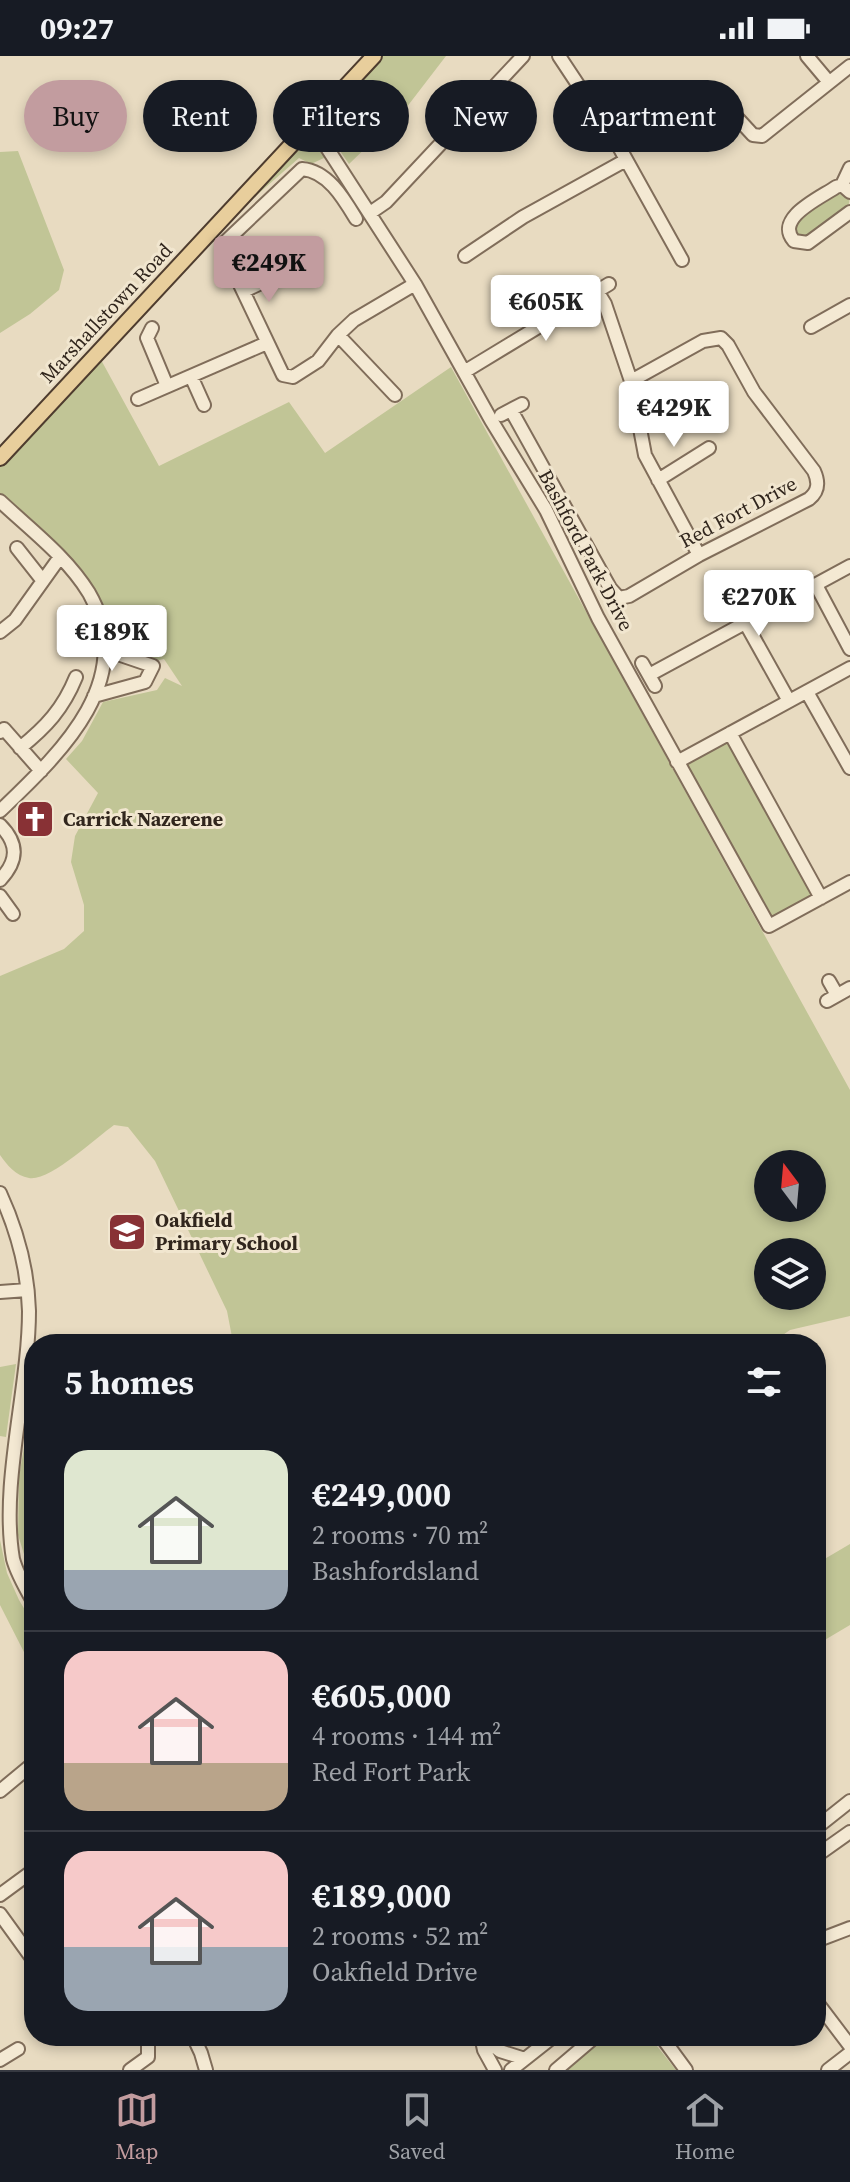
<!DOCTYPE html>
<meta charset="utf-8">
<style>
body{margin:0;font-family:"Source Serif 4",serif;background:#242831;color:#f1f3f6;height:100vh;display:flex;flex-direction:column;font-size:30px;white-space:nowrap}
*{box-sizing:border-box;margin:0}
p{font-size:26px;color:#9ea1a6}
.icon{flex:none;width:44px;height:44px;fill:none;stroke:currentColor;stroke-width:2;stroke-linecap:round;stroke-linejoin:round}
.map{position:relative;flex:1;overflow:hidden}
.drawer{position:absolute;left:24px;top:1278px;width:802px;height:712px;display:flex;flex-direction:column;background:#171b24;border-radius:32px;box-shadow:0 4px 12px #0003}
.drawer>*{flex:none}
.hud{position:absolute;left:24px;top:24px;width:802px;height:72px;display:flex;gap:16px}
.needle{width:52px;rotate:344deg}
.buttons{position:absolute;left:754px;top:1094px;display:grid;gap:16px}
.buttons a{display:grid;place-items:center;width:72px;height:72px;border-radius:50%;background:#171b24;box-shadow:0 4px 12px #0003;font-size:40px}
.price{position:absolute;translate:-50% -68px;padding:0 18px;border-radius:8px;background:#fff;color:#222;font-size:26px;line-height:52px;filter:drop-shadow(0 2px 4px #0008)}
.price::after{content:'';position:absolute;left:50%;top:48px;width:24px;height:18px;margin-left:-12px;background:inherit;clip-path:polygon(0 0,100% 0,50% 100%)}
.price.on{background:#c29c9f;color:#111}
ul{padding:0;list-style:none}
li{display:flex;align-items:center;gap:24px;height:200px;padding:0 40px}
li+li{border-top:2px solid #363941}
li span{display:grid;place-items:center;flex:none;width:224px;height:160px;border-radius:24px;color:#555}
li>.icon{margin-inline-start:auto}
span .icon{width:96px;height:96px;fill:#fffc;stroke-width:1}
li b{font-size:34px}
h2{display:flex;justify-content:space-between;align-items:center;height:96px;padding:0 40px;font-size:34px}
.chip{padding:0 28px;border-radius:36px;background:#171b24;box-shadow:0 4px 12px #0003;font-size:28px;line-height:72px}
.chip.on{background:#c29c9f;color:#111}
.status{display:flex;justify-content:space-between;align-items:center;height:56px;padding:0 40px;background:#171b24;direction:ltr}
.status svg{height:22px;fill:currentColor}
.tab-bar{display:flex;justify-content:space-around;align-items:center;height:112px;border-top:2px solid #363941;background:#171b24;font-size:22px;color:#9ea1a6}
.tab-bar a{display:grid;justify-items:center;gap:4px}
.tab-bar .on{color:#c29c9f}
.map>svg:first-child{display:block}
</style>
<div class="status"><b>09:27</b><svg viewBox="0 0 49 12"><path d="M0 12V9h3v3zM5 12V6h3v6zM10 12V3h3v9zM15 12V0h3v12zM26 1h20v11H26zM47 4h2v5h-2z"/></svg></div>
<div class="map">
<svg width="850" height="2014" viewBox="0 0 850 2014">
<rect width="100%" height="100%" fill="#e8dbc1"/>
<path fill="#c1c596" fill-rule="evenodd" d="M381 0H446L403 56 349 108 338 92 334 91 323 73V63Z
M306 83 316 86 326 101 311 108 299 102 241 153 100 302 159 410 289 346 325 397 451 311 850 1034V1260L790 1274 770 1288H226L232 1281 227 1255 155 1105 128 1071 114 1069C96 1082 49 1126 29 1122 16 1120 7 1109 0 1099V920L64 893 84 875V849L71 806 75 780 98 737 66 703 82 685 103 646 157 634 165 622 182 630 164 603 145 607 102 578 89 538 0 445V403L300 87ZM768 1108H812V1152H768ZM768 1196H812V1240H768Z
M18 95 64 214 59 234 30 258 0 277V96Z
M840 135 850 141 848 153 807 182 795 180V165Z
M730 677 821 842 769 870 677 706Z
M16 1308 6 1381 0 1380V1311Z
M34 1314V1530L18 1479 19 1420 28 1370Z
M0 1484 7 1517 19 1544 34 1569V1626L26 1600 0 1549Z
M850 1488V1569L823 1585 816 1572V1508Z
M601 1980H649L676 2014H558Z"/>
<g fill="none" stroke-linecap="round" stroke-linejoin="round">
<g stroke="#806d5a" stroke-width="16">
<path id="minor" d="M559 0 618 89 682 204
M807 0 828 25
M729 53 753 79 762 80 850 10
M309 68 322 84 415 228 491 364 546 454 598 562 769 870 850 826
M842 129 850 112
M850 136 842 129 836 131C820 142 774 162 794 185L808 187 850 156
M370 157 386 146 523 0
M356 163C344 143 328 115 302 113L223 188V198L234 216 283 319 293 321 318 305 338 279 354 264 415 228
M465 200 523 161 626 104
M244 235 280 218 290 210
M597 235 605 248 631 325 645 399 699 499
M811 271 850 249
M152 272 147 282 167 330
M338 279 395 339
M464 316 609 228
M191 320 204 349
M138 343 267 287
M511 354 610 532 619 542 629 540 699 499 809 443C819 435 819 426 814 415L754 336 728 289 721 282 703 285 631 325
M501 359 522 348
M658 424 709 392
M0 445C31 474 67 501 89 537 140 625 57 700 0 755
M17 492 43 525
M816 529 850 593
M746 568 789 645
M0 576 15 564 60 501
M642 607 655 630
M649 619 850 510
M807 636 850 712
M94 640 145 626 153 610 103 593
M0 676 4 673 41 715
M730 677 821 842
M20 692C46 671 63 653 76 621
M677 706 850 612
M0 769C19 788 18 805 0 824
M0 840 13 858
M829 925 837 939
M827 945 850 932
M0 1137C17 1174 28 1214 29 1255 29 1333 0 1427 13 1503 17 1518 26 1533 34 1547
M0 1236 27 1234
M0 1735 34 1707
M816 1772 850 1745
M816 1800 850 1776
M0 1839 34 1814
M0 1858 34 1905
M816 1885 850 1872
M816 1945 850 1990
M193 1980 201 1997 206 2014
M481 1980 500 1995 525 2003
M481 1980 484 1994 495 2014
M661 1980 686 2014
M0 2004 18 1993
M130 2014 148 2001V1980
M511 2014 554 1980
M556 2014 596 1980
M828 2014 850 1997"/>
</g>
<g stroke="#4e3c2e" stroke-width="18">
<path id="major" d="M0 402 374 0"/>
</g>
<use href="#minor" stroke="#f4e9d3" stroke-width="12"/>
<use href="#major" stroke="#e8ce9c" stroke-width="14"/>
</g>
<defs>
<g id="church-square" transform="scale(2)"><rect x="-9" y="-9" width="18" height="18" rx="4" fill="#883135" stroke="#f1e6cf"/><path d="M-1.2-6h2.4v3.5h3.3v2.4h-3.3V6h-2.4V-.1h-3.3v-2.4h3.3Z" fill="#fff"/></g>
<g id="school-square" transform="scale(2)"><rect x="-9" y="-9" width="18" height="18" rx="4" fill="#883135" stroke="#f1e6cf"/><path d="M0-5L7-2L0 1L-7-2ZM-4 1L0 2.5L4 1V4Q0 6-4 4Z" fill="#fff"/></g>
</defs>
<g fill-rule="evenodd">
<use href="#church-square" x="35" y="763"/>
<use href="#school-square" x="127" y="1176"/>
</g>
<g text-anchor="middle" dominant-baseline="central" stroke-width="6" stroke-linejoin="round" paint-order="stroke">
<g font-size="20" fill="#31261d" stroke="#f1e6cf">
<text transform="translate(106 257) rotate(-47)">Marshallstown Road</text>
<text transform="translate(738 456) rotate(-28)">Red Fort Drive</text>
<text transform="translate(586 494) rotate(62)">Bashford Park Drive</text>
</g>
<g font-size="20" font-weight="bold" fill="#31261d" stroke="#f1e6cf" text-anchor="start">
<text x="63" y="763">Carrick Nazerene</text>
<text x="155" y="1164">Oakfield<tspan x="155" dy="23">Primary School</tspan></text>
</g>
</g>
</svg>
<div class="buttons">
<a><svg class="needle" viewBox="-14 -14 28 28"><path d="M0-13l5 13h-10z" fill="#e53935"/><path d="M0 13l5-13h-10z" fill="#9ea1a6"/></svg></a>
<a><svg class="icon" aria-label="layers" viewBox="0 0 24 24"><path d="M12 4l9 5-9 5-9-5zM3 14l9 5 9-5"/></svg></a>
</div>
<b class="price on" style="left:269px;top:248px">€249K</b>
<b class="price" style="left:546px;top:287px">€605K</b>
<b class="price" style="left:674px;top:393px">€429K</b>
<b class="price" style="left:759px;top:582px">€270K</b>
<b class="price" style="left:112px;top:617px">€189K</b>
<div class="hud">
<a class="chip on">Buy</a>
<a class="chip">Rent</a>
<a class="chip">Filters</a>
<a class="chip">New</a>
<a class="chip">Apartment</a>
</div>
<section class="drawer">
<h2>5 homes<svg class="icon" aria-label="filters" viewBox="0 0 24 24"><path d="M4 7h16M4 17h16"/><circle cx="9" cy="7" r="2"/><circle cx="15" cy="17" r="2"/></svg></h2>
<ul>
<li><span style="background:linear-gradient(#dfe7d0 75%,#9aa5b1 0)"><svg class="icon" aria-label="home" viewBox="0 0 24 24"><path d="M3 11l9-7 9 7M6 9v11h12V9"/></svg></span><div><b>€249,000</b><p>2 rooms · 70 m²</p><p>Bashfordsland</p></div></li>
<li><span style="background:linear-gradient(#f6c9c9 70%,#b9a48a 0)"><svg class="icon" aria-label="home" viewBox="0 0 24 24"><path d="M3 11l9-7 9 7M6 9v11h12V9"/></svg></span><div><b>€605,000</b><p>4 rooms · 144 m²</p><p>Red Fort Park</p></div></li>
<li><span style="background:linear-gradient(#f6c9c9 60%,#9aa5b1 0)"><svg class="icon" aria-label="home" viewBox="0 0 24 24"><path d="M3 11l9-7 9 7M6 9v11h12V9"/></svg></span><div><b>€189,000</b><p>2 rooms · 52 m²</p><p>Oakfield Drive</p></div></li>
</ul>
</section>
</div>
<nav class="tab-bar">
<a class="on"><svg class="icon" aria-label="map" viewBox="0 0 24 24"><path d="M3 6l6-2 6 2 6-2v14l-6 2-6-2-6 2zM9 4v14M15 6v14"/></svg>Map</a>
<a><svg class="icon" aria-label="saved" viewBox="0 0 24 24"><path d="M7 4h10v16l-5-4-5 4z"/></svg>Saved</a>
<a><svg class="icon" aria-label="home" viewBox="0 0 24 24"><path d="M3 11l9-7 9 7M6 9v11h12V9"/></svg>Home</a>
</nav>
